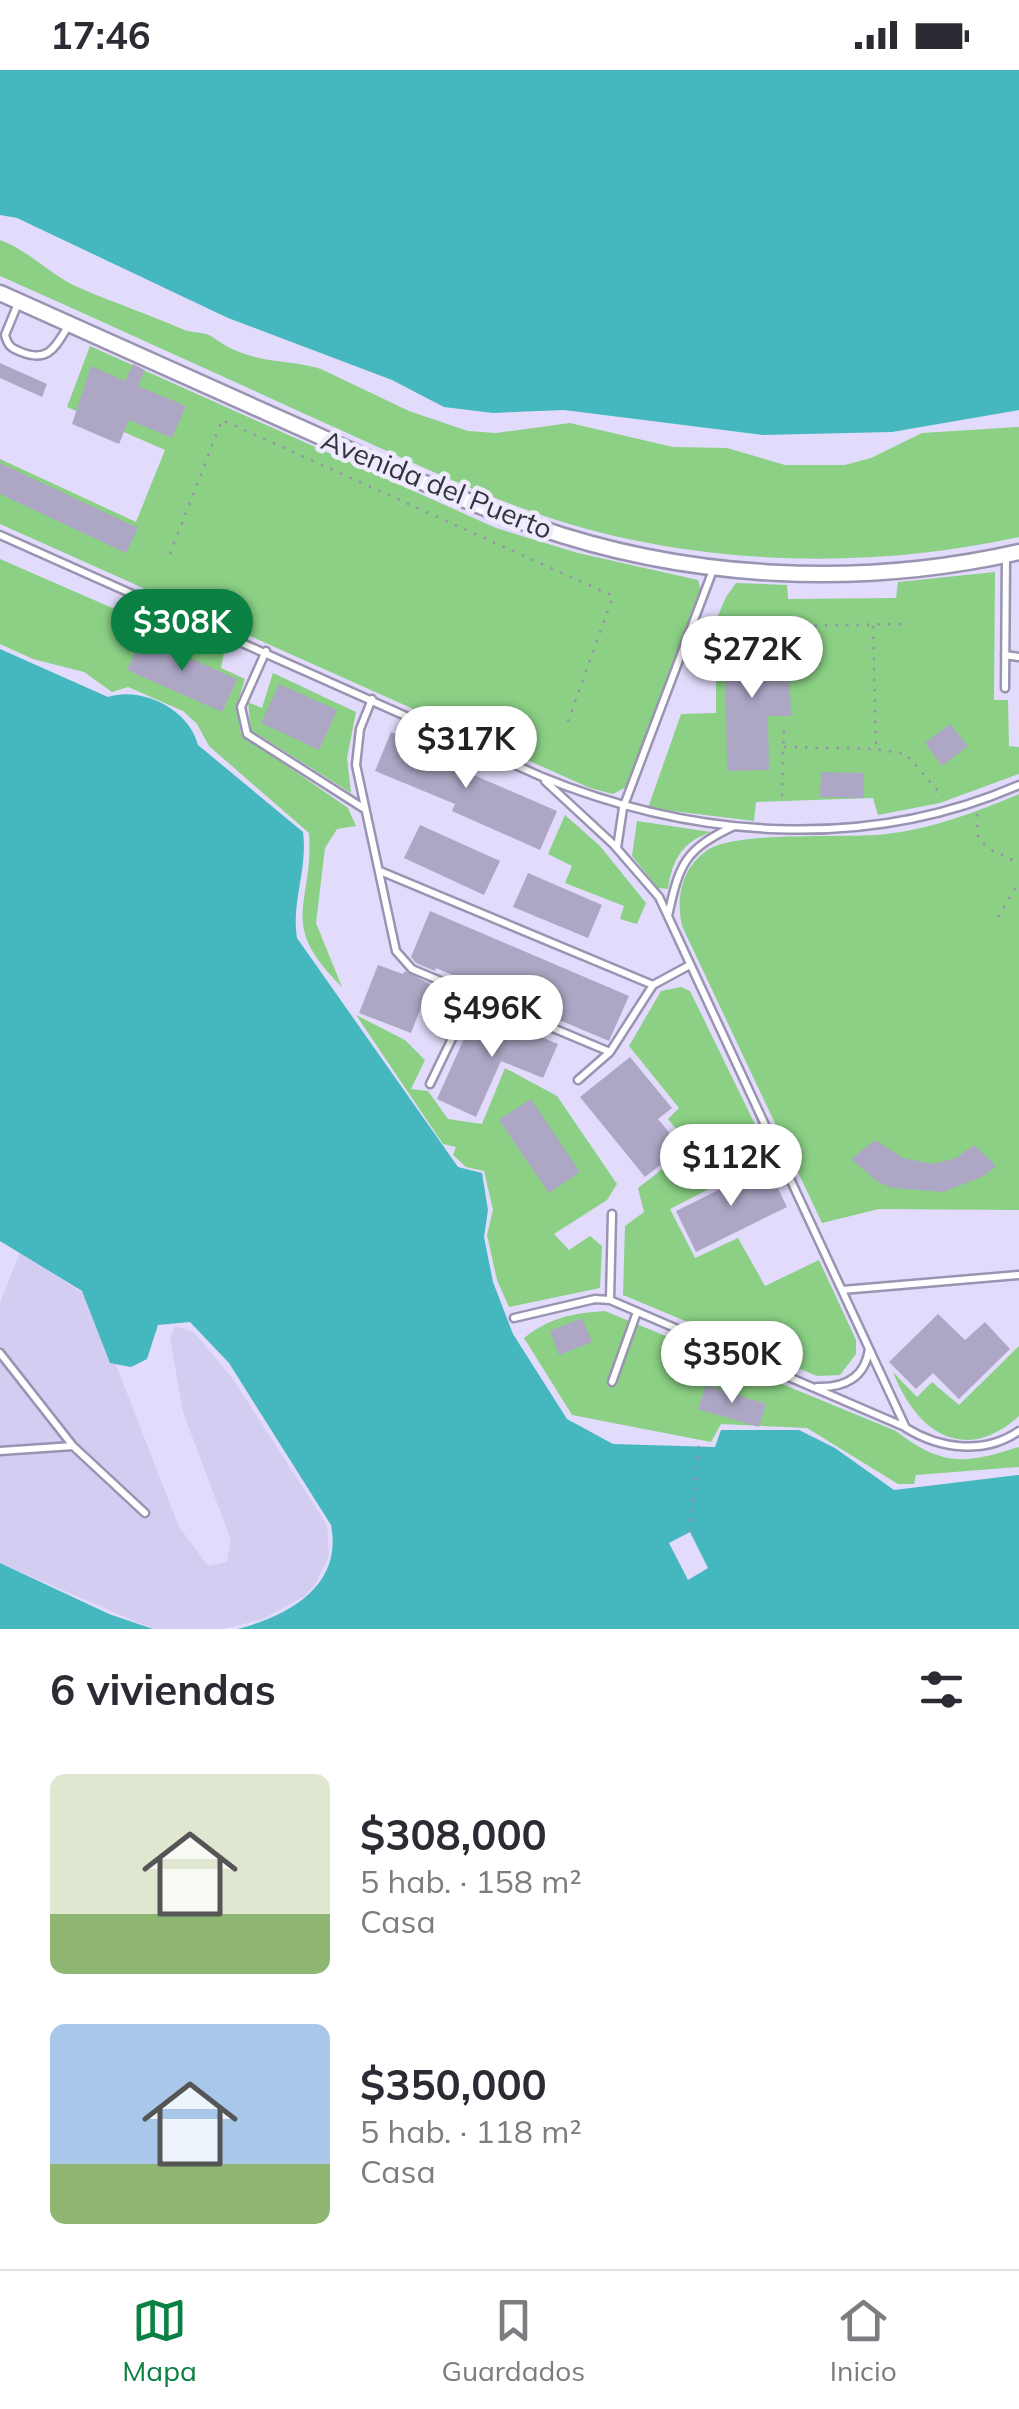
<!DOCTYPE html>
<html lang="es">
<meta charset="utf-8">
<style>
body{margin:0;font-family:Mulish,sans-serif;background:#f7f7f7;color:#2b2b33;height:100vh;display:flex;flex-direction:column;font-size:38px;white-space:nowrap}
*{box-sizing:border-box;margin:0}
p{font-size:32px;color:#7c7c81}
.icon{flex:none;width:55px;height:55px;fill:none;stroke:currentColor;stroke-width:2;stroke-linecap:round;stroke-linejoin:round}
.map{position:relative;height:1559px;overflow:hidden}
.panel{display:flex;flex-direction:column;background:#fff;flex:1}
.panel>*{flex:none}
.price{position:absolute;translate:-50% -85px;padding:0 22px;border-radius:35px;background:#fff;color:#222;font-size:32px;line-height:65px;filter:drop-shadow(0 2px 5px #0008)}
.price::after{content:'';position:absolute;left:50%;top:60px;width:30px;height:22px;margin-left:-15px;background:inherit;clip-path:polygon(0 0,100% 0,50% 100%)}
.price.active{background:#0b8043;color:#fff}
ul{padding:0;list-style:none}
li{display:flex;align-items:center;gap:30px;height:250px;padding:0 50px}
li span{display:grid;place-items:center;flex:none;width:280px;height:200px;border-radius:15px;color:#555}
li>.icon{margin-inline-start:auto}
span .icon{width:120px;height:120px;fill:#fffc;stroke-width:1}
li b{font-size:42px}
h2{display:flex;justify-content:space-between;align-items:center;height:120px;padding:0 50px;font-size:42px}
.status{display:flex;justify-content:space-between;align-items:center;height:70px;padding:0 50px;background:#fff;direction:ltr}
.status svg{height:28px;fill:currentColor}
.tab-bar{display:flex;justify-content:space-around;align-items:center;height:140px;border-top:2px solid #e1e1e2;background:#fff;font-size:28px;color:#7c7c81}
.tab-bar a{display:grid;justify-items:center;gap:5px}
.tab-bar .active{color:#0b8043}
.map>svg:first-child{display:block}
</style>
<div class="status"><b>17:46</b><svg viewBox="0 0 49 12"><path d="M0 12V9h3v3zM5 12V6h3v6zM10 12V3h3v9zM15 12V0h3v12zM26 1h20v11H26zM47 4h2v5h-2z"/></svg></div>
<div class="map">
<svg width="1019" height="1559" viewBox="0 0 1019 1559">
<rect width="100%" height="100%" fill="#e2dbfb"/>
<path fill="#d4cdf2" d="M20 1182 90 1228 179 1457 208 1496 227 1492 231 1470 183 1342 170 1268 175 1256 194 1262 233 1309 327 1455 329 1485 315 1515 303 1527 263 1549 223 1559H153L0 1493V1233Z"/>
<path fill="#8bd085" d="M0 170C30 181 51 206 80 218 114 233 148 244 182 259 191 263 204 262 211 266 221 273 232 280 245 284 270 293 296 291 321 299L409 341 468 361 496 363 570 353 673 377 727 378 785 395H845L871 388 922 363 1019 357V467C891 495 756 496 628 469 530 449 436 403 345 362 230 310 115 257 0 206Z
M90 276 496 458 578 483 698 510 702 525 630 715 613 724 590 718 0 454V389L136 452 165 380 67 337Z
M0 489 117 540 123 529 221 574 224 583 221 598 245 609 236 637 241 664 348 738 356 756 337 759 325 778 316 853 342 917C276 852 314 837 309 763L209 676 197 654 183 641 128 617 112 622 84 602 33 589 0 574Z
M995 502 994 630H1008L1009 676 1019 677V704L940 733 878 745 873 728 756 732 754 751 648 738 681 644 716 643V580L704 578 726 527 736 513 787 515 788 529 896 528 898 512Z
M273 603 356 642 347 688 351 723 251 660 248 632 262 638Z
M1019 724V1140L879 1139 822 1153 682 856C676 827 681 800 706 781 734 760 846 769 887 764 933 758 977 742 1019 724Z
M565 745 600 776 646 833 637 854 620 849 624 836 565 813 572 796 548 784Z
M637 751 711 762C682 772 672 790 668 819L658 818 632 786Z
M681 917 690 921 771 1087 670 1139 695 1188 738 1168 765 1216 819 1190 856 1270V1284L840 1305 817 1306 623 1225 625 1156 644 1142 638 1118 691 1077 668 1049 679 1038 629 976 661 921Z
M356 945 405 970 425 990 411 1019 428 1021 448 1049 482 1054 505 998 557 1026 617 1114 607 1130 554 1164 569 1180 590 1166 602 1176 600 1218 509 1237 497 1210 487 1165 493 1140 484 1101 466 1097 453 1085 456 1077 443 1074Z
M605 1241 896 1361C943 1397 965 1394 1019 1377V1397L916 1405 914 1414H898L807 1358 721 1354 711 1372 572 1345 524 1268C549 1248 573 1243 605 1241Z
M1019 1276V1346C963 1396 916 1361 893 1302L917 1327 932 1312 959 1335Z"/>
<path fill="#45b8bf" d="M0 0H1019V340L892 362 763 365 564 340 493 343 444 337 392 310 228 248 17 148 0 145Z
M0 579 108 627C142 616 189 639 198 675L303 762C308 799 291 832 297 868L458 1097 482 1103 488 1140 484 1167 493 1212 513 1264 567 1349 613 1374 715 1377 721 1360H799L835 1378 894 1420 1019 1405V1559H238C289 1545 343 1516 331 1455L229 1293 190 1252 158 1255 147 1289 131 1297 110 1293 82 1221 0 1171Z
M0 1493 109 1544 153 1559H0Z"/>
<path fill="#e2dbfb" d="M690 1462 708 1498 688 1510 669 1473Z"/>
<path fill="#ada7c5" d="M0 293 47 314 42 327 0 308Z
M133 294 145 300 138 316 186 336 172 368 129 350 119 374 72 354 91 296 125 311Z
M0 393 138 458 126 483 0 424Z
M725 564H767L768 600 789 599 791 646H768L769 700 727 701Z
M142 567 237 609 222 642 127 600Z
M279 614 337 640 319 680 261 653Z
M950 654 968 676 942 696 925 673Z
M391 662 472 695 469 703 557 741 540 780 452 741 455 734 375 701Z
M821 702 864 703V728L820 727Z
M420 755 500 791 484 825 404 788Z
M528 803 602 835 588 868 513 837Z
M430 841 629 926 609 971 436 898 435 901 416 893 411 887Z
M378 895 403 904 405 901 430 914 411 963 359 943Z
M477 940 558 974 543 1008 501 991 476 1047 437 1029Z
M630 987 672 1038 658 1049 682 1078 645 1107 580 1027Z
M531 1029 580 1102 549 1123 499 1050Z
M875 1070 903 1088 933 1094 956 1088 974 1075 996 1096 984 1106 943 1122 892 1118 878 1112 851 1089Z
M767 1096 787 1137 696 1182 676 1141Z
M938 1244 965 1270 985 1252 1010 1279 959 1329 933 1303 916 1319 889 1292Z
M582 1248 592 1272 559 1285 550 1261Z
M706 1315 766 1334 759 1357 698 1339Z"/>
<g fill="none" stroke-linecap="round" stroke-linejoin="round">
<g stroke="#9a93b1" stroke-width="11">
<path id="service" d="M19 231 5 265C8 276 11 278 21 282 49 293 55 277 69 255
M0 465 540 706C693 769 865 782 1019 715
M266 581 241 637 247 664 363 738
M1005 585 1019 587
M1005 618 1006 487
M372 629 360 659 356 695 396 881 412 899 610 982
M545 711 613 774 659 827 906 1358C940 1379 984 1385 1019 1361
M617 778 623 738 713 500
M380 801 653 915 688 896
M668 846C679 795 684 780 732 757
M578 1010 610 982 653 915
M430 1014 474 923
M842 1220 1019 1205
M610 1230 612 1144
M514 1248 595 1229 610 1230 905 1357
M0 1283 73 1376 145 1443
M612 1312 637 1242
M817 1317C844 1318 865 1308 869 1279
M0 1381 73 1376"/>
</g>
<g stroke="#9a93b1" stroke-width="19">
<path id="minor" d="M0 223C96 267 194 309 290 353 371 389 450 427 534 456 688 510 860 518 1019 482"/>
</g>
<path stroke="#9892aa" stroke-width="2.5" stroke-dasharray="2.5 8" stroke-linecap="butt" d="M170 484 222 350 613 526 567 654
M873 556 876 678
M741 557 908 554
M783 594 784 558
M784 677 876 679 906 684 943 727
M782 726 784 652
M977 744 978 767 987 778 1019 793
M998 847 1019 812
M690 1462 699 1374"/>
<use href="#service" stroke="#fff" stroke-width="6"/>
<use href="#minor" stroke="#fff" stroke-width="14"/>
</g>
<g text-anchor="middle" dominant-baseline="central" stroke-width="9" stroke-linejoin="round" paint-order="stroke">
<g font-size="28" fill="#35323e" stroke="#eeebfe">
<text transform="translate(437 414) rotate(22)">Avenida del Puerto</text>
</g>
</g>
</svg>
<b class="price active" style="left:182px;top:604px">$308K</b>
<b class="price" style="left:752px;top:631px">$272K</b>
<b class="price" style="left:466px;top:721px">$317K</b>
<b class="price" style="left:492px;top:990px">$496K</b>
<b class="price" style="left:731px;top:1139px">$112K</b>
<b class="price" style="left:732px;top:1336px">$350K</b>
</div>
<section class="panel">
<h2>6 viviendas<svg class="icon" aria-label="filters" viewBox="0 0 24 24"><path d="M4 7h16M4 17h16"/><circle cx="9" cy="7" r="2"/><circle cx="15" cy="17" r="2"/></svg></h2>
<ul>
<li><span style="background:linear-gradient(#dfe7d0 70%,#8fb573 0)"><svg class="icon" aria-label="home" viewBox="0 0 24 24"><path d="M3 11l9-7 9 7M6 9v11h12V9"/></svg></span><div><b>$308,000</b><p>5 hab. · 158 m²</p><p>Casa</p></div></li>
<li><span style="background:linear-gradient(#a9c7e8 70%,#8fb573 0)"><svg class="icon" aria-label="home" viewBox="0 0 24 24"><path d="M3 11l9-7 9 7M6 9v11h12V9"/></svg></span><div><b>$350,000</b><p>5 hab. · 118 m²</p><p>Casa</p></div></li>
</ul>
</section>
<nav class="tab-bar">
<a class="active"><svg class="icon" aria-label="map" viewBox="0 0 24 24"><path d="M3 6l6-2 6 2 6-2v14l-6 2-6-2-6 2zM9 4v14M15 6v14"/></svg>Mapa</a>
<a><svg class="icon" aria-label="saved" viewBox="0 0 24 24"><path d="M7 4h10v16l-5-4-5 4z"/></svg>Guardados</a>
<a><svg class="icon" aria-label="home" viewBox="0 0 24 24"><path d="M3 11l9-7 9 7M6 9v11h12V9"/></svg>Inicio</a>
</nav>
